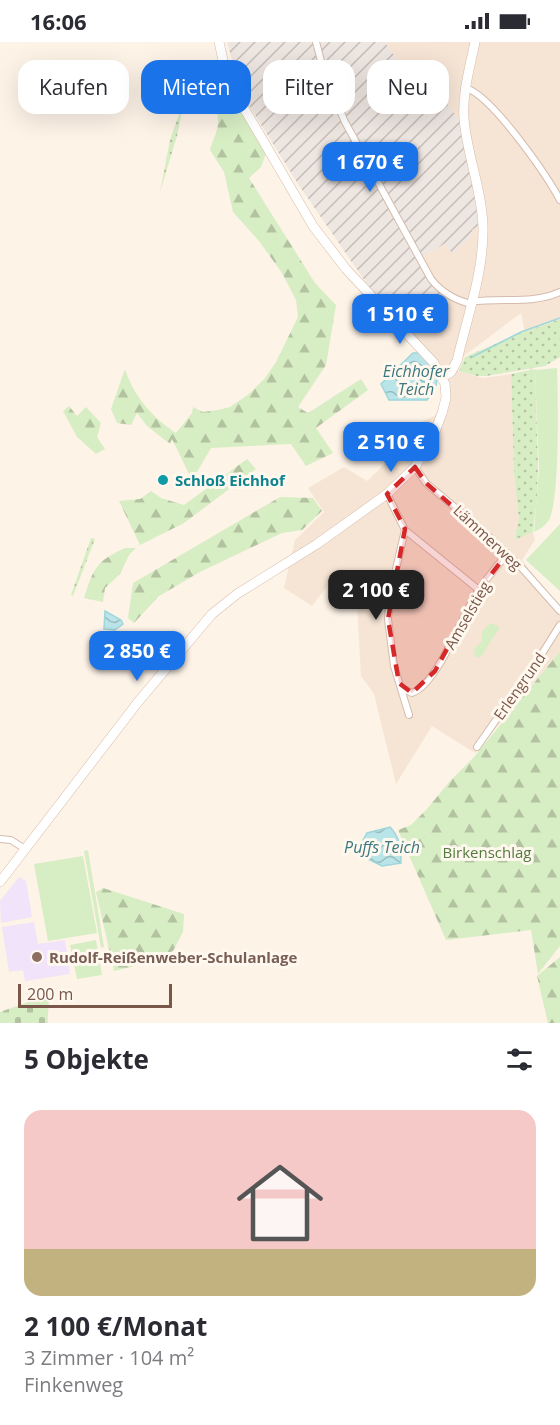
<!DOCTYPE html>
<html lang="de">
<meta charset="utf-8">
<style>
body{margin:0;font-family:"Open Sans",sans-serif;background:#f7f7f7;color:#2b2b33;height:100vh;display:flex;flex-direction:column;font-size:22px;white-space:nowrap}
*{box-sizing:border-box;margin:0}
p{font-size:20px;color:#7c7c81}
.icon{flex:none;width:33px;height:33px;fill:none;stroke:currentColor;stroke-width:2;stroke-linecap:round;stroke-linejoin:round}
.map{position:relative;height:981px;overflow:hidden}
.panel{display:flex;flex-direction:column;background:#fff;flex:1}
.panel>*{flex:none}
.banner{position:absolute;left:18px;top:18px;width:525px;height:54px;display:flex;gap:12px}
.scale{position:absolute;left:18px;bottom:15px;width:154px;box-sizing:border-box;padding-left:6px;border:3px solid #7a5749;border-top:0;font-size:16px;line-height:21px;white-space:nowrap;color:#7a5749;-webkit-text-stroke:4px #fff8ef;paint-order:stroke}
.price{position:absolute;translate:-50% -51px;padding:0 14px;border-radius:12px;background:#1a73e8;color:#fff;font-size:20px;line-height:39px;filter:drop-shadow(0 2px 3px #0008)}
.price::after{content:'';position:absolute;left:50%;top:36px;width:18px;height:14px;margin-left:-9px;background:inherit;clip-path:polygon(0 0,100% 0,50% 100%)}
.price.selected{background:#222;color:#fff}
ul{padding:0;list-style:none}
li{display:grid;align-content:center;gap:12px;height:318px;padding:0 24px}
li+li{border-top:2px solid #e1e1e2}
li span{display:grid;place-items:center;height:186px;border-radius:18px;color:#555}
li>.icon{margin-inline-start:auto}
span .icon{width:108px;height:108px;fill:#fffc;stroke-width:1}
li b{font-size:26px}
h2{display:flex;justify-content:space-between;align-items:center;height:72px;padding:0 24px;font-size:26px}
.pill{padding:0 21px;border-radius:18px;background:#fff;box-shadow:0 6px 24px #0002;font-size:21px;line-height:54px}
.pill.selected{background:#1a73e8;color:#fff}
.status{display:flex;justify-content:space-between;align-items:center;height:42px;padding:0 30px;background:#fff;direction:ltr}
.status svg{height:16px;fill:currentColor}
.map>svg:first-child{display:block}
</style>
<div class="status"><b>16:06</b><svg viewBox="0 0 49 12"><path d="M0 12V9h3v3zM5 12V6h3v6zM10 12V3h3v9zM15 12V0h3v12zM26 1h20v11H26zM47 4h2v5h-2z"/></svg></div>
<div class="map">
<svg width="560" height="981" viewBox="0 0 560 981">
<defs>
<pattern id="industrial-furrows" width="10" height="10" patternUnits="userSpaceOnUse" patternTransform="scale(1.5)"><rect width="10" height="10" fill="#eee6e1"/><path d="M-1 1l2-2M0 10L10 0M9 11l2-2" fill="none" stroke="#c6bdb8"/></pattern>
<pattern id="grass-dots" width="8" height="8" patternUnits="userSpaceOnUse" patternTransform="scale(1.5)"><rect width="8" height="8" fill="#d7edc4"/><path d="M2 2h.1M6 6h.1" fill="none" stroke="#b3c3a1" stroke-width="1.8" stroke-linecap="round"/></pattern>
<pattern id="forest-firs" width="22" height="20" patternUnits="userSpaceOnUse" patternTransform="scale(1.5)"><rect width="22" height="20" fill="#d7edc4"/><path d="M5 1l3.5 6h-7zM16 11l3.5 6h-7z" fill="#b3c3a1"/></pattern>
<pattern id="cemetery-stones" width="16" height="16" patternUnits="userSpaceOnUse" patternTransform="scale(1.5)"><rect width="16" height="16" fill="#d7edc4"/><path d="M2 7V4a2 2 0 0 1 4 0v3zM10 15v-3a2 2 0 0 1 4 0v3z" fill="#b3c3a1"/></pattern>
<pattern id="water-waves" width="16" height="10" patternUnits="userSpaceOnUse" patternTransform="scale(1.5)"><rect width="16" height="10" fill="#b9e5e9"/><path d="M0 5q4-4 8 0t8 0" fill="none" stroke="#9bbcbf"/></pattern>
</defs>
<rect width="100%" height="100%" fill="#fef3e7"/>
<path fill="#f6e5d5" d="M385 0H560V276L525 291 521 271 464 314 458 329 483 336 511 332 514 430 519 477 514 497 533 490 535 498 522 518 560 570V609L475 711 432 684 396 742 374 652 361 634 356 545 332 538 312 564 284 546 295 498 324 470 308 446 344 425 367 439 387 420 380 405 411 385 440 371 443 354 440 323 406 285 428 264 444 254 431 243 418 217 444 202 453 211 470 195 473 187 478 186 430 40 418 50Z"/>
<path fill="url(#industrial-furrows)" d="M227 0H385L418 49 430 39 459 78 475 145 478 186 473 187 470 195 453 212 444 202 418 217 431 243 444 254 428 264 406 285 376 255 298 142 242 52Z"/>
<path fill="#f1e3fa" d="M19 835 26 839 32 875 1 881 0 859Z
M34 880 38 902 65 898 70 932 25 939 23 928 9 930 2 885Z"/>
<path fill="url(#grass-dots)" d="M185 55 177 94 160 150 170 98Z
M560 277V315L545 324 486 334H477L459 329 465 315 525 289V290Z
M535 327 538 424 537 454 533 490 514 498 519 477 514 431 511 332Z
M91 496 95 497 73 554 71 553Z"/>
<path fill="url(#forest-firs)" d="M225 39 266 111 261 125 249 136 315 241 336 263 326 323 298 365 308 371 361 337 368 348 316 386 333 411 306 424 291 402 211 406 197 430 189 432 172 397 170 402 147 384 137 371 131 383 117 381 111 367 125 327C134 355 152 375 176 391L192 371 193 365 203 370 218 368 230 365 249 352 265 336 276 320 298 275 296 258 282 231 259 199 233 170 224 130 210 108C212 99 218 90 218 80 218 60 207 59 221 40Z
M69 364 77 374 86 365 101 381 97 395 105 407 96 412 77 395 63 369Z
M247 417 256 427 184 481 140 503 119 459 140 457 151 449 161 456 184 463Z
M280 455 313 456 322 469 302 488 282 491 200 530 159 554 134 581 128 576 133 541Z
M125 506H136L129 513 120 532 105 546 103 560 84 556C93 527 96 519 125 506Z
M560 609V904L538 932 531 888 446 898 398 788 411 783 427 767 450 739 474 715Z
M103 846 184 872 183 890 173 909 131 925 114 929 96 850Z
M560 915V981H548L537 934Z"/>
<path fill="url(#cemetery-stones)" d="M48 953C50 966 47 970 48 981H0V970Z"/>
<path fill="#d7edc4" d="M557 326C558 357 560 457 549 478 545 484 540 487 534 490L539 427 535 328Z
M560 482V549L526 518Z
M490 581 500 585 481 615H475L474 607 482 599V590Z
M88 808 104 905 101 906 84 809Z
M83 814 97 891 48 899 34 822Z
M96 898 102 933 77 937 70 903Z"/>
<path fill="url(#water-waves)" stroke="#9fd6dc" stroke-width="1.5" d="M413 311H422C437 329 444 339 427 358H389L381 342Z
M105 569 121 578 123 582 115 588 104 587Z
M390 785C400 795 401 807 401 821L382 824 360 813 363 798 367 791Z"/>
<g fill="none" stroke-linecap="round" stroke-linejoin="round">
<path stroke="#9fd6dc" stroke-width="1.5" d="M472 315 521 290 560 276"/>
<g stroke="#d4bcae" stroke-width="8">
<path id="street" d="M316 0 325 34 345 80 431 237C441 250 455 258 471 262
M466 46C492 54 546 132 560 158
M471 260C502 255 531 263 560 250
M415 425 426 441 483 489 520 524 560 569
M387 452 405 488 479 548
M405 488 390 553 388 577 394 624 409 673
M402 646 412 651C437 643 463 572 478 549 487 536 497 524 507 512
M477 705 538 618 560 583
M0 797 11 798 25 807"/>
</g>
<g stroke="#d7bcab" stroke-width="10">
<path id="secondary" d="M442 335 451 330 457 319C467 275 484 230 483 185 482 148 467 113 464 77 462 51 470 25 475 0
M0 840 138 660 212 572 237 552 317 502 387 452 415 425 433 395 442 371 446 356 445 342 434 321 346 227 313 184 234 49 224 23 219 0"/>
</g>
<use href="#street" stroke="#fff" stroke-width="6"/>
<use href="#secondary" stroke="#fff" stroke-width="9"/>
</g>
<path fill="#d62828" fill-opacity="0.2" stroke="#d62828" stroke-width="4.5" stroke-dasharray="12 8" stroke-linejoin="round" d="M415 425 426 441 507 512 479 548 435 629 412 651 399 641 388 577 405 487 387 452Z"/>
<circle fill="#0f9aa8" stroke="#fff8ef" stroke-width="2" cx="163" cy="438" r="6"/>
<circle fill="#8d6e63" stroke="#fff8ef" stroke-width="2" cx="37" cy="915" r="6"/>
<g text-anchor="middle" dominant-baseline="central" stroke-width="6" stroke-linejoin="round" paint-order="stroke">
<g font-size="15" font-weight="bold" fill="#0d838f" stroke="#fff8ef" text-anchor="start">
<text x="175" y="438">Schloß Eichhof</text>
</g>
<g font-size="15" fill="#7a5749" stroke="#fff8ef">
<text transform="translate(488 495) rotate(43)">Lämmerweg</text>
<text transform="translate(467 573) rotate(-60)">Amselstieg</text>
<text transform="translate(519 644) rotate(-55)">Erlengrund</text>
</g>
<g font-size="15" fill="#527a3d" stroke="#fff8ef">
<text x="487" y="810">Birkenschlag</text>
</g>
<g font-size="15" font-weight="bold" fill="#785e54" stroke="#fff8ef" text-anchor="start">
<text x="49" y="915">Rudolf-Reißenweber-Schulanlage</text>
</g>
<g font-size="16" font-style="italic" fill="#3b7880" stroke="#fff8ef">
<text x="416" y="329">Eichhofer<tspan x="416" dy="18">Teich</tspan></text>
<text x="382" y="805">Puffs Teich</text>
</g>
</g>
</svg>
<div class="scale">200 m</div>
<b class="price" style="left:370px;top:151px">1 670 €</b>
<b class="price" style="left:400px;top:303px">1 510 €</b>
<b class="price" style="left:391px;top:431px">2 510 €</b>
<b class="price selected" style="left:376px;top:579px">2 100 €</b>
<b class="price" style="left:137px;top:640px">2 850 €</b>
<div class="banner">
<a class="pill">Kaufen</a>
<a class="pill selected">Mieten</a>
<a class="pill">Filter</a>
<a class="pill">Neu</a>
</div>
</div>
<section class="panel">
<h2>5 Objekte<svg class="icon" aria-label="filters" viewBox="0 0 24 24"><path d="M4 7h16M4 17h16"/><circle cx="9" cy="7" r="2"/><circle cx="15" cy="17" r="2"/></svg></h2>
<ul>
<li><span style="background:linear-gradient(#f6c9c9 75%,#c2b280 0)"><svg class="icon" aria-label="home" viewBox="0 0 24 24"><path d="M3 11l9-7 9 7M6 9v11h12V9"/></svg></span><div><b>2 100 €/Monat</b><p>3 Zimmer · 104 m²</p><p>Finkenweg</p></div></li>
</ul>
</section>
